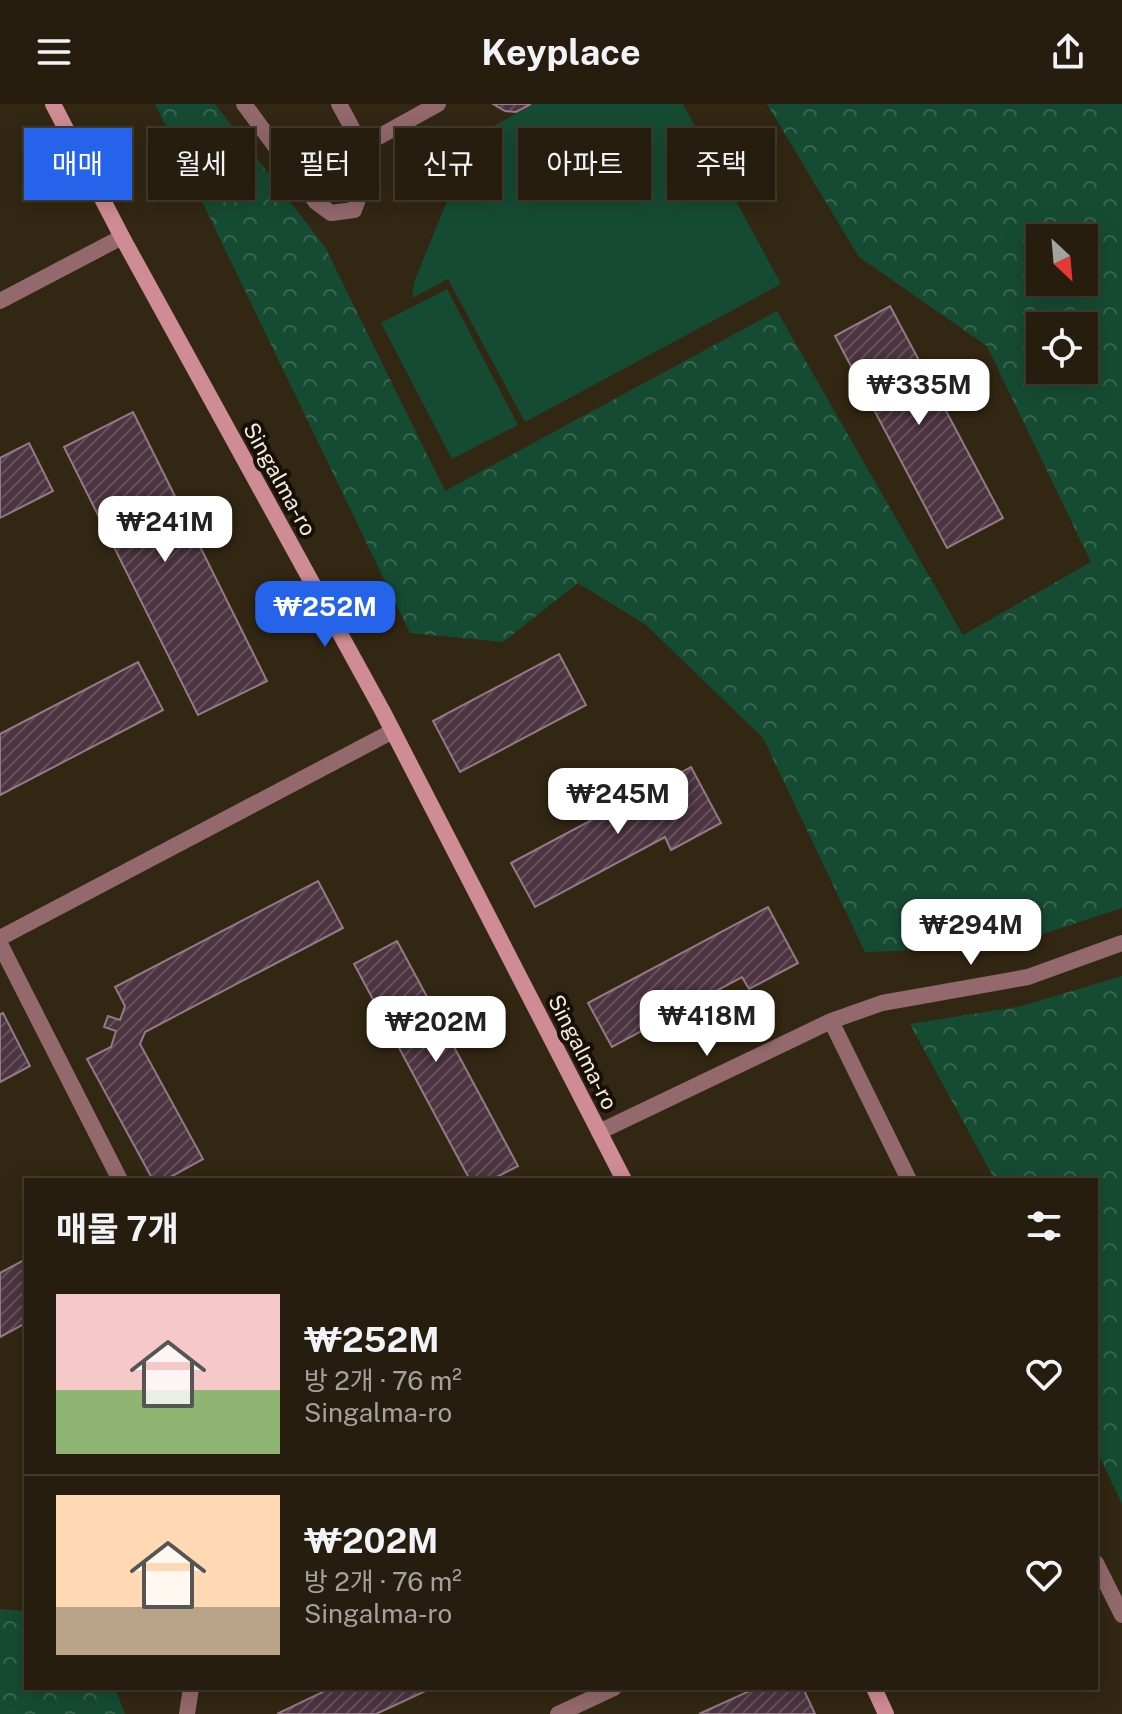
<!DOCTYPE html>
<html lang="ko">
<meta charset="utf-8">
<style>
body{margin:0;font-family:"Public Sans","Noto Sans KR",sans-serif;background:#2e2617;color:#f1f3f6;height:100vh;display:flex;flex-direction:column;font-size:30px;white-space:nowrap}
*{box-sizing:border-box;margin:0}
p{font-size:26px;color:#a4a29e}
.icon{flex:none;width:44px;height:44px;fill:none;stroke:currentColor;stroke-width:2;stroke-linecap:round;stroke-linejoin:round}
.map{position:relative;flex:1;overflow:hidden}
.drawer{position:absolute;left:24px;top:1074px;width:1074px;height:512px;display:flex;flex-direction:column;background:#261d0e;border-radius:0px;box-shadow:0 4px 20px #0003,0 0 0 2px #423b2e}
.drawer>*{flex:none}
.top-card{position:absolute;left:24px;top:24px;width:1074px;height:72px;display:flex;gap:16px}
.needle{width:52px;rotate:154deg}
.fabs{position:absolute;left:1026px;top:120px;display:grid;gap:16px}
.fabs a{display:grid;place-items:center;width:72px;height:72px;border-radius:0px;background:#261d0e;box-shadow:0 4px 20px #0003,0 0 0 2px #423b2e;font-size:40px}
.price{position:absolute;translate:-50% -68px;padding:0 18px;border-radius:16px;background:#fff;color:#222;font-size:26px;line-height:52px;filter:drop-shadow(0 2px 4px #0008)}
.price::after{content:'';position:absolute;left:50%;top:48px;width:24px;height:18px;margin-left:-12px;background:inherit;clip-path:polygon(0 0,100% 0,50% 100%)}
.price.active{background:#2563eb;color:#fff}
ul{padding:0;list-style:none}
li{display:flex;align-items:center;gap:24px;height:200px;padding:0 32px}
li+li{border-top:2px solid #423b2e}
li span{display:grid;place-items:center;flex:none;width:224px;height:160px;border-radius:0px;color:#555}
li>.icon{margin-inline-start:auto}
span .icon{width:96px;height:96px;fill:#fffc;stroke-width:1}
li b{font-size:34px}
h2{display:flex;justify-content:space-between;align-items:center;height:96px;padding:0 32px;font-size:34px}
.pill{padding:0 28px;border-radius:0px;background:#261d0e;box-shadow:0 4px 20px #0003,0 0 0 2px #423b2e;font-size:28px;line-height:72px}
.pill.active{background:#2563eb;color:#fff}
header{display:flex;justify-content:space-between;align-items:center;height:104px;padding:0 32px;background:#261d0e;font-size:36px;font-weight:700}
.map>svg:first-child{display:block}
</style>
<header><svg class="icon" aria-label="menu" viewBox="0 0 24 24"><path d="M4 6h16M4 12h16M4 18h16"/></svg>Keyplace<svg class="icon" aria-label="share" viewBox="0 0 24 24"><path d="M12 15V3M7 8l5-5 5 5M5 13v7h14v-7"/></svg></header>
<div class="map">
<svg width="1122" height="1610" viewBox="0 0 1122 1610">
<defs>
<pattern id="forest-crowns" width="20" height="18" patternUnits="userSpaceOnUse" patternTransform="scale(2)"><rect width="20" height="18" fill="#164b33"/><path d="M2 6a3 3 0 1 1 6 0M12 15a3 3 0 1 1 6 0" fill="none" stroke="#386550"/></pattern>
<pattern id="building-hatch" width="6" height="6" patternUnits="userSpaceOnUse" patternTransform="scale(2)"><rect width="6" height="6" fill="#4c3440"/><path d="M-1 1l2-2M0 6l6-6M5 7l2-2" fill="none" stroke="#66525b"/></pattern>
</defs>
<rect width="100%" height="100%" fill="#322712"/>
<path fill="url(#forest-crowns)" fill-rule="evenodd" d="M155 0H215L325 143 445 387 777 207 963 531 1091 458 987 242 859 153 767 0H1122V804L1003 843 865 848 763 634 646 521 578 479 503 538 410 529ZM1040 134H1084V178H1040ZM1040 222H1084V266H1040Z
M1122 872V1400L1096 1345V1076H995L910 920 1022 902Z
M0 1505 26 1507V1584H115L125 1610H0Z"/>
<path fill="#164b33" d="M534 0H683L781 180 525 318 448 175 412 194 414 178 447 97 439 51Z
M447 185 518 321 452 355 381 219Z"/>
<path fill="url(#building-hatch)" stroke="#947986" stroke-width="2" d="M493 0H531L516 8 505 7Z
M890 202 1003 414 947 444 835 232Z
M133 308 267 577 198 611 64 343Z
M29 339 53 387 0 414V354Z
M559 550 586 601 460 668 433 617Z
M138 558 163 606 0 691V630Z
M691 663 721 719 671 746 665 733 535 803 511 759Z
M318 777 343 824 145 928 140 940 203 1055 165 1076H153L87 955 111 943 116 927 104 923 108 912 120 916 125 902 115 883Z
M768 803 798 859 749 885 742 873 612 943 588 899Z
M397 837 518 1062 491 1076H470L354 860Z
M3 909 30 962 0 978V910Z
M26 1155V1219L0 1233V1169Z
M324 1584H432L376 1610H277L325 1587Z
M756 1584H803L815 1610H699Z"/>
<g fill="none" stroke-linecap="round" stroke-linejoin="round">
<path stroke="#93696d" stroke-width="16" d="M244 0 316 98 331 109 354 106C374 59 362 42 339 0
M362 42 438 0
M0 197 122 133
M0 834 393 627
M0 840 120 1076"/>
<path stroke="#93696d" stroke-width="16" d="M831 917 909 1076
M599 1028 831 917 882 899 1028 873 1122 839
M1096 1459 1122 1511
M187 1610 191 1584
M558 1610 614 1584"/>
<path stroke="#d08c94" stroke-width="16" d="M53 0 122 133 382 606 624 1076
M874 1584 886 1610"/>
</g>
<g text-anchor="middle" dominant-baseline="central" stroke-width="8" stroke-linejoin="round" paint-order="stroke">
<g font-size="22" fill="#f4ecdf" stroke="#161008">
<text transform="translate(280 375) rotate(61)">Singalma-ro</text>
<text transform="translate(583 948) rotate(63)">Singalma-ro</text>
</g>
</g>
</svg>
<div class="fabs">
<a><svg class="needle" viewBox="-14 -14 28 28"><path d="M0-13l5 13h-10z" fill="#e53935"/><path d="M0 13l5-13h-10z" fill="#a4a29e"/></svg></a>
<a><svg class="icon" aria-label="locate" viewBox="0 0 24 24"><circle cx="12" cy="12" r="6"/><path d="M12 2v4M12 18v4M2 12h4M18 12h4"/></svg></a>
</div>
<b class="price" style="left:919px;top:323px">₩335M</b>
<b class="price" style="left:165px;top:460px">₩241M</b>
<b class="price active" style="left:325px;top:545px">₩252M</b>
<b class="price" style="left:618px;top:732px">₩245M</b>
<b class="price" style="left:971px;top:863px">₩294M</b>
<b class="price" style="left:707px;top:954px">₩418M</b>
<b class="price" style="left:436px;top:960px">₩202M</b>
<div class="top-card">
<a class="pill active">매매</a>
<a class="pill">월세</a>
<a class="pill">필터</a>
<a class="pill">신규</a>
<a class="pill">아파트</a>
<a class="pill">주택</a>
</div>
<section class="drawer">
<h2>매물 7개<svg class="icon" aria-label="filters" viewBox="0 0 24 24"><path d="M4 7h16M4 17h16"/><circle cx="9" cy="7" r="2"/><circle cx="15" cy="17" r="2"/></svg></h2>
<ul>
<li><span style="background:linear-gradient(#f6c9c9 60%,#8fb573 0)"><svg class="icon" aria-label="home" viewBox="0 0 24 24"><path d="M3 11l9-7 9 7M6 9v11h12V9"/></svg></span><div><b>₩252M</b><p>방 2개 · 76 m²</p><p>Singalma-ro</p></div><svg class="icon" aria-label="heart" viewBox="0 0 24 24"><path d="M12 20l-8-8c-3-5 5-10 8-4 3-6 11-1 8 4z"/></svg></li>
<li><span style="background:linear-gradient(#ffd9b3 70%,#b9a48a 0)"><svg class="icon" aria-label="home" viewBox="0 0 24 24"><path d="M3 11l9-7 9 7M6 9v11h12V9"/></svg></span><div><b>₩202M</b><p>방 2개 · 76 m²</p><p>Singalma-ro</p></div><svg class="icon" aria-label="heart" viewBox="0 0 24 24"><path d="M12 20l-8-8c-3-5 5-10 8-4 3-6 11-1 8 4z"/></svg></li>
</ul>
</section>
</div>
